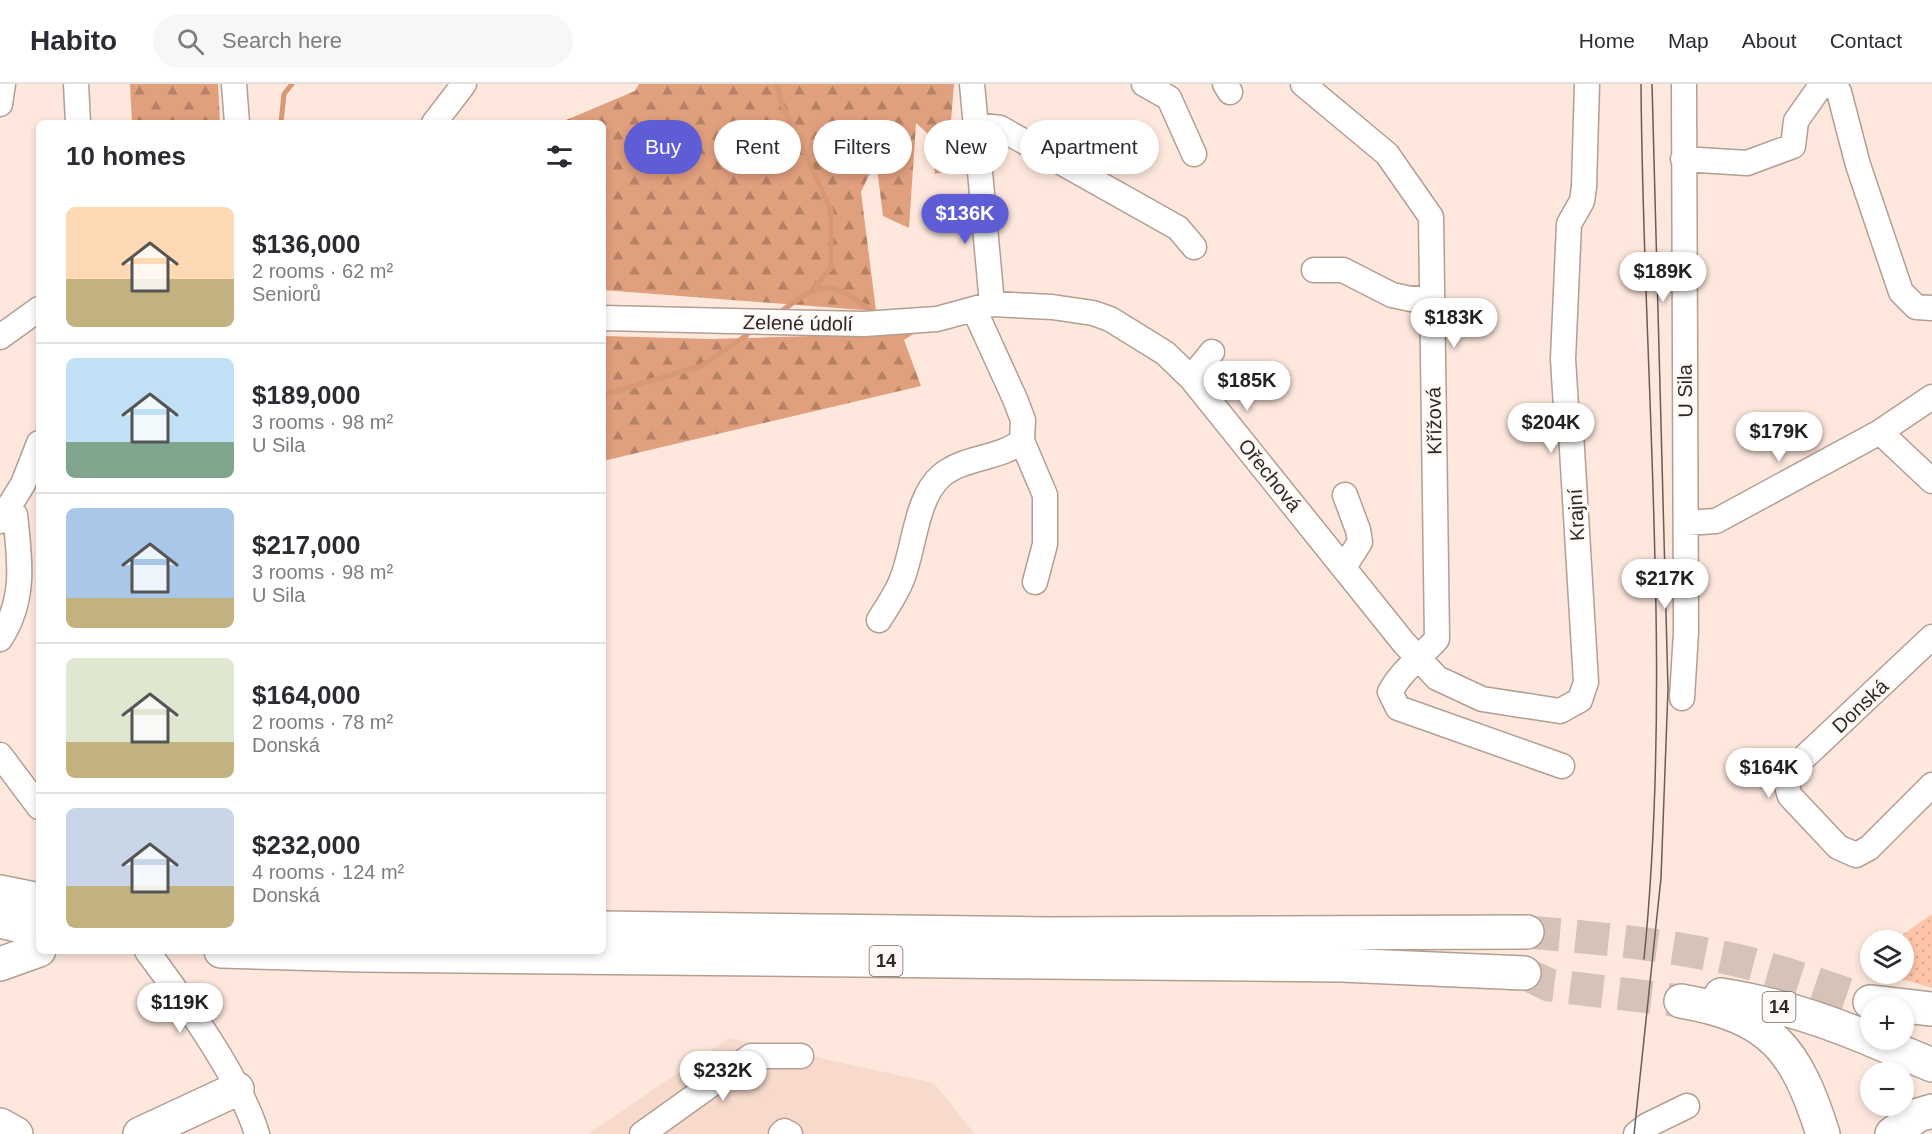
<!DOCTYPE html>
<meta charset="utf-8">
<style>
body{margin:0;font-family:Arial,sans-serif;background:#f7f7f7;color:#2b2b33;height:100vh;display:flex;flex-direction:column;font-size:22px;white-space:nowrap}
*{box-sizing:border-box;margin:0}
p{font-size:20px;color:#7c7c81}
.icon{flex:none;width:33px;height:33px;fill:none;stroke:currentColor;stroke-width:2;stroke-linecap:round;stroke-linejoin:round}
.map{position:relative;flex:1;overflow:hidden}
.details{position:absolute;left:36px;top:36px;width:570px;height:834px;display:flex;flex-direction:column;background:#fff;border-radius:9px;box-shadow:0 3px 9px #0003}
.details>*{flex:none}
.top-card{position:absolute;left:624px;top:36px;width:570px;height:54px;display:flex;gap:12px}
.controls{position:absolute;left:1860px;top:846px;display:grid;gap:12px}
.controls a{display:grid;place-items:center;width:54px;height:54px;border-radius:50%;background:#fff;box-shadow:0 3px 9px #0003;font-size:30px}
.price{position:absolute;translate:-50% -51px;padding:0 14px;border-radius:21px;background:#fff;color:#222;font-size:20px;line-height:39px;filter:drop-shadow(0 2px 3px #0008)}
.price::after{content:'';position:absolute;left:50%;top:36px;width:18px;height:14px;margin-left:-9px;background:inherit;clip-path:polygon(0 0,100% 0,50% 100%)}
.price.current{background:#5f5dd6;color:#fff}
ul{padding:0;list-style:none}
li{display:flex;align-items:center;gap:18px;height:150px;padding:0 30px}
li+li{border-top:2px solid #e1e1e2}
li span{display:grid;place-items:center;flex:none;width:168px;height:120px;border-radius:9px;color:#555}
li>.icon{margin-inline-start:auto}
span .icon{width:72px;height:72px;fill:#fffc;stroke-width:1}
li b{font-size:26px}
h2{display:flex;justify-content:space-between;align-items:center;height:72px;padding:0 30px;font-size:26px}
.pill{padding:0 21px;border-radius:27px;background:#fff;box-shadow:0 3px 9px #0003;font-size:21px;line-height:54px}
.pill.current{background:#5f5dd6;color:#fff}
header{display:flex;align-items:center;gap:36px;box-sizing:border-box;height:84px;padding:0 30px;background:#fff;border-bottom:2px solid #e1e1e2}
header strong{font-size:28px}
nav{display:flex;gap:33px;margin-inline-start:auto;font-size:21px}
.search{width:420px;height:54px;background:#f7f7f7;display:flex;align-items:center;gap:15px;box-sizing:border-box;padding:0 21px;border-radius:33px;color:#7c7c81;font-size:22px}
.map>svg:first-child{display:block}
</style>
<header>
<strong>Habito</strong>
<div class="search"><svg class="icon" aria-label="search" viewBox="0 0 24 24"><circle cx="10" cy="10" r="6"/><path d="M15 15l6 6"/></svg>Search here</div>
<nav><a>Home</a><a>Map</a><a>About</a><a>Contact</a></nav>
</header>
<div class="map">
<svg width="1932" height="1050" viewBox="0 0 1932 1050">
<defs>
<pattern id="grass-dots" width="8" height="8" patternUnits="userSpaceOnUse" patternTransform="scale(1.5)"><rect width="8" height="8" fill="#ffc5a8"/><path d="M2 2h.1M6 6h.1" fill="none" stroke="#dba990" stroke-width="1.8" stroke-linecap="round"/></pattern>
<pattern id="forest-firs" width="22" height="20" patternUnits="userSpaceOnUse" patternTransform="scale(1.5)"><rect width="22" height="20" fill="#e09f7d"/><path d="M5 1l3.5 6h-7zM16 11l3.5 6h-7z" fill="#b68266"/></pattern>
</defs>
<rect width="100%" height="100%" fill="#fee8dd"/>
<path fill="#f7dacc" d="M729 954 934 999 975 1050H588Z"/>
<path fill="url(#grass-dots)" d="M1932 830V904L1885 890H1904V856H1895Z"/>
<path fill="url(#forest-firs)" d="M130 0H218L220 39H132Z
M639 0H954L947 87 935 90 930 52 916 39 909 144 883 132 876 76 861 108 876 227 603 206V39H559L635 7Z
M915 249 904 256 921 302 603 377V252L710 255Z"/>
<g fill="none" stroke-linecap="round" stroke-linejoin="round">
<path stroke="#d89876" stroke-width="5" d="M777 0 782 21 831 126V184L815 203
M281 39 284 10 292 0
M777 230C819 201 826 191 871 227
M603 311 701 282 747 251"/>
<path stroke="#d5c2b8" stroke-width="33" stroke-dasharray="33 16" stroke-linecap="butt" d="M1527 848C1600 854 1673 861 1744 878 1787 889 1829 904 1870 918
M1524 889 1549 901 1681 917"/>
<g stroke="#b39e93" stroke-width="27">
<path id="minor" d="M76 0 78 39
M234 0 237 39
M972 0 992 220
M1144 0 1169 14 1194 70
M1225 0 1230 8
M1303 0 1387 70 1431 133 1437 555C1421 573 1401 587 1390 608L1398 624 1562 682
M1831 0 1839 8 1858 81 1901 208 1916 223 1932 224
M0 20 3 0
M434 39 464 0
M976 41 1000 44 1178 144 1194 163
M1683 75 1747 79 1793 62 1796 37 1822 0
M1314 186H1343L1392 211 1411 215 1432 213
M974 225 1015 315 1023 336 1022 357 1045 411V460L1035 498
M603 234 864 240 937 235 992 220 1052 223 1093 229 1110 235 1165 269 1191 294 1404 559 1437 594 1482 615 1560 627 1580 616 1586 598 1570 332 1566 323 1563 275 1569 140 1582 117 1584 103 1587 0
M0 253 39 225
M1191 294 1212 268
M1880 348 1932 397
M0 437 23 400 39 359
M1686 439 1716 437 1880 348 1932 313
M1344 483 1360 458 1358 446 1345 411
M879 536C887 523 897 509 902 495 914 466 916 413 941 392 964 372 998 376 1022 357
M1932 553 1794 683C1788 694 1785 700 1790 712L1838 763 1856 771 1869 764 1932 701
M0 555C26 516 20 475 15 431
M1682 614 1686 548 1684 0
M0 671 39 723
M147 867C184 917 239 991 257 1050
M642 1050 751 972H801
M781 1050 784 1047 790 1050
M1636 1050 1646 1042 1687 1022"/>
</g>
<g stroke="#b39e93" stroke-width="36">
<path id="highway" d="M0 808 39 816
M0 837 39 846
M603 844 1047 850 1527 848
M221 867 361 871 1342 881 1524 889
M0 880 39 866
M1721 911C1773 919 1822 935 1870 955
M1681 917C1772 933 1796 965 1823 1050
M1870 918 1932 925
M1872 956 1932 981
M0 1041 16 1050
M140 1050 237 1005
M1892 1050 1918 1031 1932 1027"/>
</g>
<use href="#minor" stroke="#fff" stroke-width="24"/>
<use href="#highway" stroke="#fff" stroke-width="33"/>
<path stroke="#695d57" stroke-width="1.5" d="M1641 0C1643 291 1673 584 1644 875
M1634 1050 1661 794 1668 605 1652 0"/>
</g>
<g text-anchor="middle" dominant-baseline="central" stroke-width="6" stroke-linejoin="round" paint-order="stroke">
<g fill="#fef9f7" stroke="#6e6763" stroke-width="1.5">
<rect x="869.5" y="862" width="33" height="30" rx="4.5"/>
<rect x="1762.5" y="908" width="33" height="30" rx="4.5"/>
</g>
<g font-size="18" font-weight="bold" fill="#302824">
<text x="886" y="877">14</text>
<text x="1779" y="923">14</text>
</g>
<g font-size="20" fill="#302824" stroke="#fef9f7">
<text transform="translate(798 239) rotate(1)">Zelené údolí</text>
<text transform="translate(1685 307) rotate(-91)">U Sila</text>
<text transform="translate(1434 337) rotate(-91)">Křížová</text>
<text transform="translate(1270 391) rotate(51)">Ořechová</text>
<text transform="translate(1576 431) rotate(-93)">Krajní</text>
<text transform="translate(1860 622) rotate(-43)">Donská</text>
</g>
</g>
</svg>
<div class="controls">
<a><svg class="icon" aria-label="layers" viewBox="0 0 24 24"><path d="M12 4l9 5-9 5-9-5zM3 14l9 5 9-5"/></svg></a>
<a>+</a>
<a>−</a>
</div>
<b class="price current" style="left:965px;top:161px">$136K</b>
<b class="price" style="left:1663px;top:219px">$189K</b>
<b class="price" style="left:1454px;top:265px">$183K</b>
<b class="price" style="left:1247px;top:328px">$185K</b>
<b class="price" style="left:1551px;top:370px">$204K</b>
<b class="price" style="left:1779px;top:379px">$179K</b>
<b class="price" style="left:1665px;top:526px">$217K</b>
<b class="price" style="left:1769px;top:715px">$164K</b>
<b class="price" style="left:180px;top:950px">$119K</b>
<b class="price" style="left:723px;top:1018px">$232K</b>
<div class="top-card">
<a class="pill current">Buy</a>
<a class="pill">Rent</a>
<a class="pill">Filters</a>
<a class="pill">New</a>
<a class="pill">Apartment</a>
</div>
<section class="details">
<h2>10 homes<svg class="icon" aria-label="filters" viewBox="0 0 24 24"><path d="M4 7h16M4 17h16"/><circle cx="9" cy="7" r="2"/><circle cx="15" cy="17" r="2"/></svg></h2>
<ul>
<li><span style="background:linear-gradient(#ffd9b3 60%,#c2b280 0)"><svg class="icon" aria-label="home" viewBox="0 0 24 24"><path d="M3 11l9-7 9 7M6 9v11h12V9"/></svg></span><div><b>$136,000</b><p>2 rooms · 62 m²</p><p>Seniorů</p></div></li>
<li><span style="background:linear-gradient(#bfe0f5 70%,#7fa58c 0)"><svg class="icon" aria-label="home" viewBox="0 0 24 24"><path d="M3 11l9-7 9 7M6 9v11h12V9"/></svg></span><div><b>$189,000</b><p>3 rooms · 98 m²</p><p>U Sila</p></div></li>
<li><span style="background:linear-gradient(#a9c7e8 75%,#c2b280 0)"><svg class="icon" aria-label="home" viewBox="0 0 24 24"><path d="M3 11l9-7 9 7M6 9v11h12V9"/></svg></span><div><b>$217,000</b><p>3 rooms · 98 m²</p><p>U Sila</p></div></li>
<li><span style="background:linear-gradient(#dfe7d0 70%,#c2b280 0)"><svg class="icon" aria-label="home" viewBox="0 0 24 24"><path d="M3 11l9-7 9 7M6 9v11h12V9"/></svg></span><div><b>$164,000</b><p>2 rooms · 78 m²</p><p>Donská</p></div></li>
<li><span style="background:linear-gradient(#c9d6e8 65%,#c2b280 0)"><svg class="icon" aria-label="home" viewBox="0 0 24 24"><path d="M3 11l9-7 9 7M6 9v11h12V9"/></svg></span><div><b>$232,000</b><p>4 rooms · 124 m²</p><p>Donská</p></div></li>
</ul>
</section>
</div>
